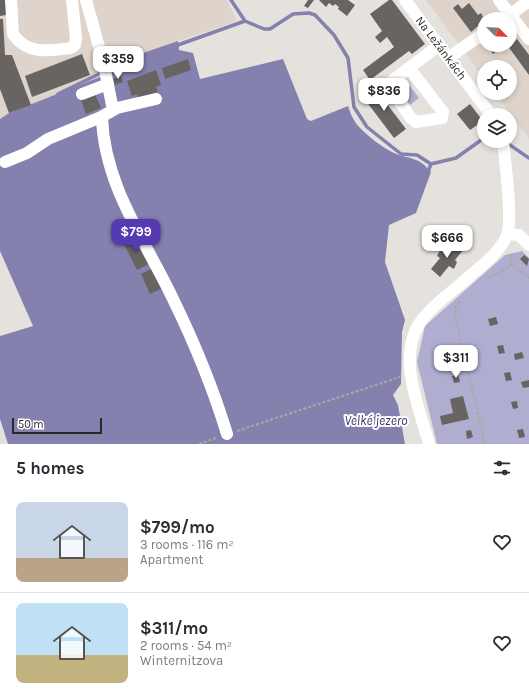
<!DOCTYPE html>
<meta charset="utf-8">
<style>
body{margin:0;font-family:Karla,sans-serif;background:#f7f7f7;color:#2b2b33;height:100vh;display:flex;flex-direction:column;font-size:15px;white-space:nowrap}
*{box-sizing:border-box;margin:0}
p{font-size:13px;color:#7c7c81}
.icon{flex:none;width:22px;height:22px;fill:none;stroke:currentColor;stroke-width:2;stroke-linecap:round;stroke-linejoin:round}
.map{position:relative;height:444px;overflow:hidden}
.panel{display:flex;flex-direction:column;background:#fff;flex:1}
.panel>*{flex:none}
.needle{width:26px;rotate:114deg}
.fabs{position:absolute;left:477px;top:12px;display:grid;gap:8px}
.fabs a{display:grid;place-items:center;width:40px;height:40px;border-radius:50%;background:#fff;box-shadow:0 2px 6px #0003;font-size:20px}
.scale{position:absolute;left:12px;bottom:10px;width:90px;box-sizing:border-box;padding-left:4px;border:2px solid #2b2928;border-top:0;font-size:11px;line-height:14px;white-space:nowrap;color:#2b2928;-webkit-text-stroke:3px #fff;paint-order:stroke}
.price{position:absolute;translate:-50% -34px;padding:0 9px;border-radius:8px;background:#fff;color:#222;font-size:13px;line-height:26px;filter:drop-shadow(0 1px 2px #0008)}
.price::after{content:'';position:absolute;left:50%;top:24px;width:12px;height:9px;margin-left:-6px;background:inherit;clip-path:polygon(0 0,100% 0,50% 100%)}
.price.current{background:#553ab2;color:#fff}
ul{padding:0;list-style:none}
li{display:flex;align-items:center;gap:12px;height:100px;padding:0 16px}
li+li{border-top:1px solid #e1e1e2}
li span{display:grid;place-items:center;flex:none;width:112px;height:80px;border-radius:8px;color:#555}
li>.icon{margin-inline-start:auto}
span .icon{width:48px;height:48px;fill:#fffc;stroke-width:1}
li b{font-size:17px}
h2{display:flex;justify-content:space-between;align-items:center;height:48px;padding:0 16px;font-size:17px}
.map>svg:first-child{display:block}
</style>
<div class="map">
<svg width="529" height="444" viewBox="0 0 529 444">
<rect width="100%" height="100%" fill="#e5e1dc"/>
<path fill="#ded4cb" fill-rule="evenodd" d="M0 0H227L237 21 108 65 110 73 9 113 0 119Z
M426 0H529V139L495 93H510V67H484V78ZM484 19H510V45H484Z"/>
<path fill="#afadd0" d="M406 81 419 98 410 105 397 88Z
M522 251 529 258V444H437L417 362 425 326 505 255Z"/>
<path fill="#8481af" d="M178 41 179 50 193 53 200 79 283 59 307 119 311 121 348 106C350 111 351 116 354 120 359 130 384 149 394 153 411 160 418 156 431 172L416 213 389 225 385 262 405 320 402 332 401 384 393 395 398 405 405 444H8L0 419V336L33 326 0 251V119L9 113 110 73 108 65Z"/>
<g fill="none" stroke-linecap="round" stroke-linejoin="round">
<path stroke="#8481af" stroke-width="3.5" d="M231 0 245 21 264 29H270L293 14 309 13 315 15 334 35 348 58 354 107 367 127 401 154 417 155 431 164
M175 46 245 21
M58 94 103 72
M507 143 529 158
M427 174 431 164 456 158 484 138"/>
</g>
<path fill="#686461" d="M0 0H6V15L0 16Z
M308 0H314L308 8 304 6Z
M319 0H348L355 5 347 16 338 9 339 7 335 4 333 6 329 3 326 7Z
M389 0H392L425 44 412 54 409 51 370 80 363 70 394 47 387 37 380 43 375 37 382 31 370 14Z
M469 3 478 15 481 13 483 17 481 19 483 22 471 32 453 8 458 4 462 9Z
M0 19H3L5 55H12L31 105 9 113 0 89Z
M510 39 513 43 517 39 529 55V75L507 45H510Z
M487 45H505L493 54Z
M82 54 90 75 32 97 25 76Z
M188 59 191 70 165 79 162 68Z
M156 70 161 85 156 87 158 92 138 98 137 94 132 96 127 81Z
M121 76 123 82 115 85 113 79Z
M377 87 386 99 384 100 406 129 394 138 363 97Z
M95 94 101 108 86 114 81 100Z
M470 104 483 121 470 130 457 114Z
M134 236 149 264 137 270 123 242Z
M453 243 464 249 455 260 457 262 454 269 449 266 440 277 431 269 440 258 437 256 442 246 448 249Z
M524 255 529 259 527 266 520 259Z
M153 268 163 288 150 294 141 274Z
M496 317 498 324 490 326 488 319Z
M503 345 505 353 499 354 497 346Z
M452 352 454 359 449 360 447 353Z
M522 352 524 358 515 360 514 354Z
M510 372 512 380 506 381 504 373Z
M458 375 460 382 454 383 452 376Z
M529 380V387L523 388 521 382Z
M463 396 469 419 442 425 440 416 453 413 450 399Z
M517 401 518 408 513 409 511 402Z
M523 429 525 437 519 438 517 430Z
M471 430 473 437 467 439 466 431Z"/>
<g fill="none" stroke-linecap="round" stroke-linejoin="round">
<path stroke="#aba8a4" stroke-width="2" stroke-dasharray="3 2" stroke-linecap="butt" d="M512 265 529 278
M488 278 512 265 510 253
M460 301 455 308V314L485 444
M237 431 400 377
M199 444 216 438"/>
<path stroke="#fff" stroke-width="12" d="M11 0 13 34C27 55 49 51 71 48L75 45 76 38 72 0
M86 0 104 65 113 110
M405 0 491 115
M499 0 529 39
M504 19 529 1
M448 58 484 33
M409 68 443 112 442 118 416 122 411 118 389 87 393 80 433 50 439 46
M82 94 108 84
M102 117C104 185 145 240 173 299 194 342 213 388 227 434
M5 162 27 153 48 139 101 117 117 108 156 99
M507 234 519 235 529 245
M429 444C419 406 396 357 421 321 434 303 455 290 471 275 484 264 500 252 507 235 513 218 505 161 503 141"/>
</g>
<g text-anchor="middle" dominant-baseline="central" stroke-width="4" stroke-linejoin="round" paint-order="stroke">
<g font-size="12" fill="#2b2928" stroke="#fff">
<text transform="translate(441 48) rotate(53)">Na Ležánkách</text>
</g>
<g font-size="13" font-style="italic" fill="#39306a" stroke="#fff">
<text x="376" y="420">Velké jezero</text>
</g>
</g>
</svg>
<div class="fabs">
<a><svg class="needle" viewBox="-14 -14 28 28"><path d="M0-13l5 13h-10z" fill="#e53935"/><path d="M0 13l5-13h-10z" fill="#7c7c81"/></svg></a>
<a><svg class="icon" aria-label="locate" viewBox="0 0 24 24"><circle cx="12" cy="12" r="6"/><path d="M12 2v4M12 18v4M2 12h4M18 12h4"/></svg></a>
<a><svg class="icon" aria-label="layers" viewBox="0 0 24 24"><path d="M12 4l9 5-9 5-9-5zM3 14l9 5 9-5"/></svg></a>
</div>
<div class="scale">50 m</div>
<b class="price" style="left:118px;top:80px">$359</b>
<b class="price" style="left:384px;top:112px">$836</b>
<b class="price current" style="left:136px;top:253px">$799</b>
<b class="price" style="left:447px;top:259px">$666</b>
<b class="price" style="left:456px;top:379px">$311</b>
</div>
<section class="panel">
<h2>5 homes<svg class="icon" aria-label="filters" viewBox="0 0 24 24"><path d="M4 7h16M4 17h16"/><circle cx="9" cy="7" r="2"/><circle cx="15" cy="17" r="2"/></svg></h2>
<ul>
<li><span style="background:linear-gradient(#c9d6e8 70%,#b9a48a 0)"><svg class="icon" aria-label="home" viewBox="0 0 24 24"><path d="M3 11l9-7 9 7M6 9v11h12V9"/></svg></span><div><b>$799/mo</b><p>3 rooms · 116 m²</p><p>Apartment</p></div><svg class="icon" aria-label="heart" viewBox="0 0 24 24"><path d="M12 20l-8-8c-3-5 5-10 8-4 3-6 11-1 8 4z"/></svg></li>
<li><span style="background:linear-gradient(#bfe0f5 65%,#c2b280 0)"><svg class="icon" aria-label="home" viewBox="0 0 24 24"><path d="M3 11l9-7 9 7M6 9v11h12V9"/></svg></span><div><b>$311/mo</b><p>2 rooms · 54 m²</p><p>Winternitzova</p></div><svg class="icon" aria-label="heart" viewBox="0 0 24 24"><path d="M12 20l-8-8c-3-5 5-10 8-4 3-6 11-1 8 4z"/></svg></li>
</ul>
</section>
